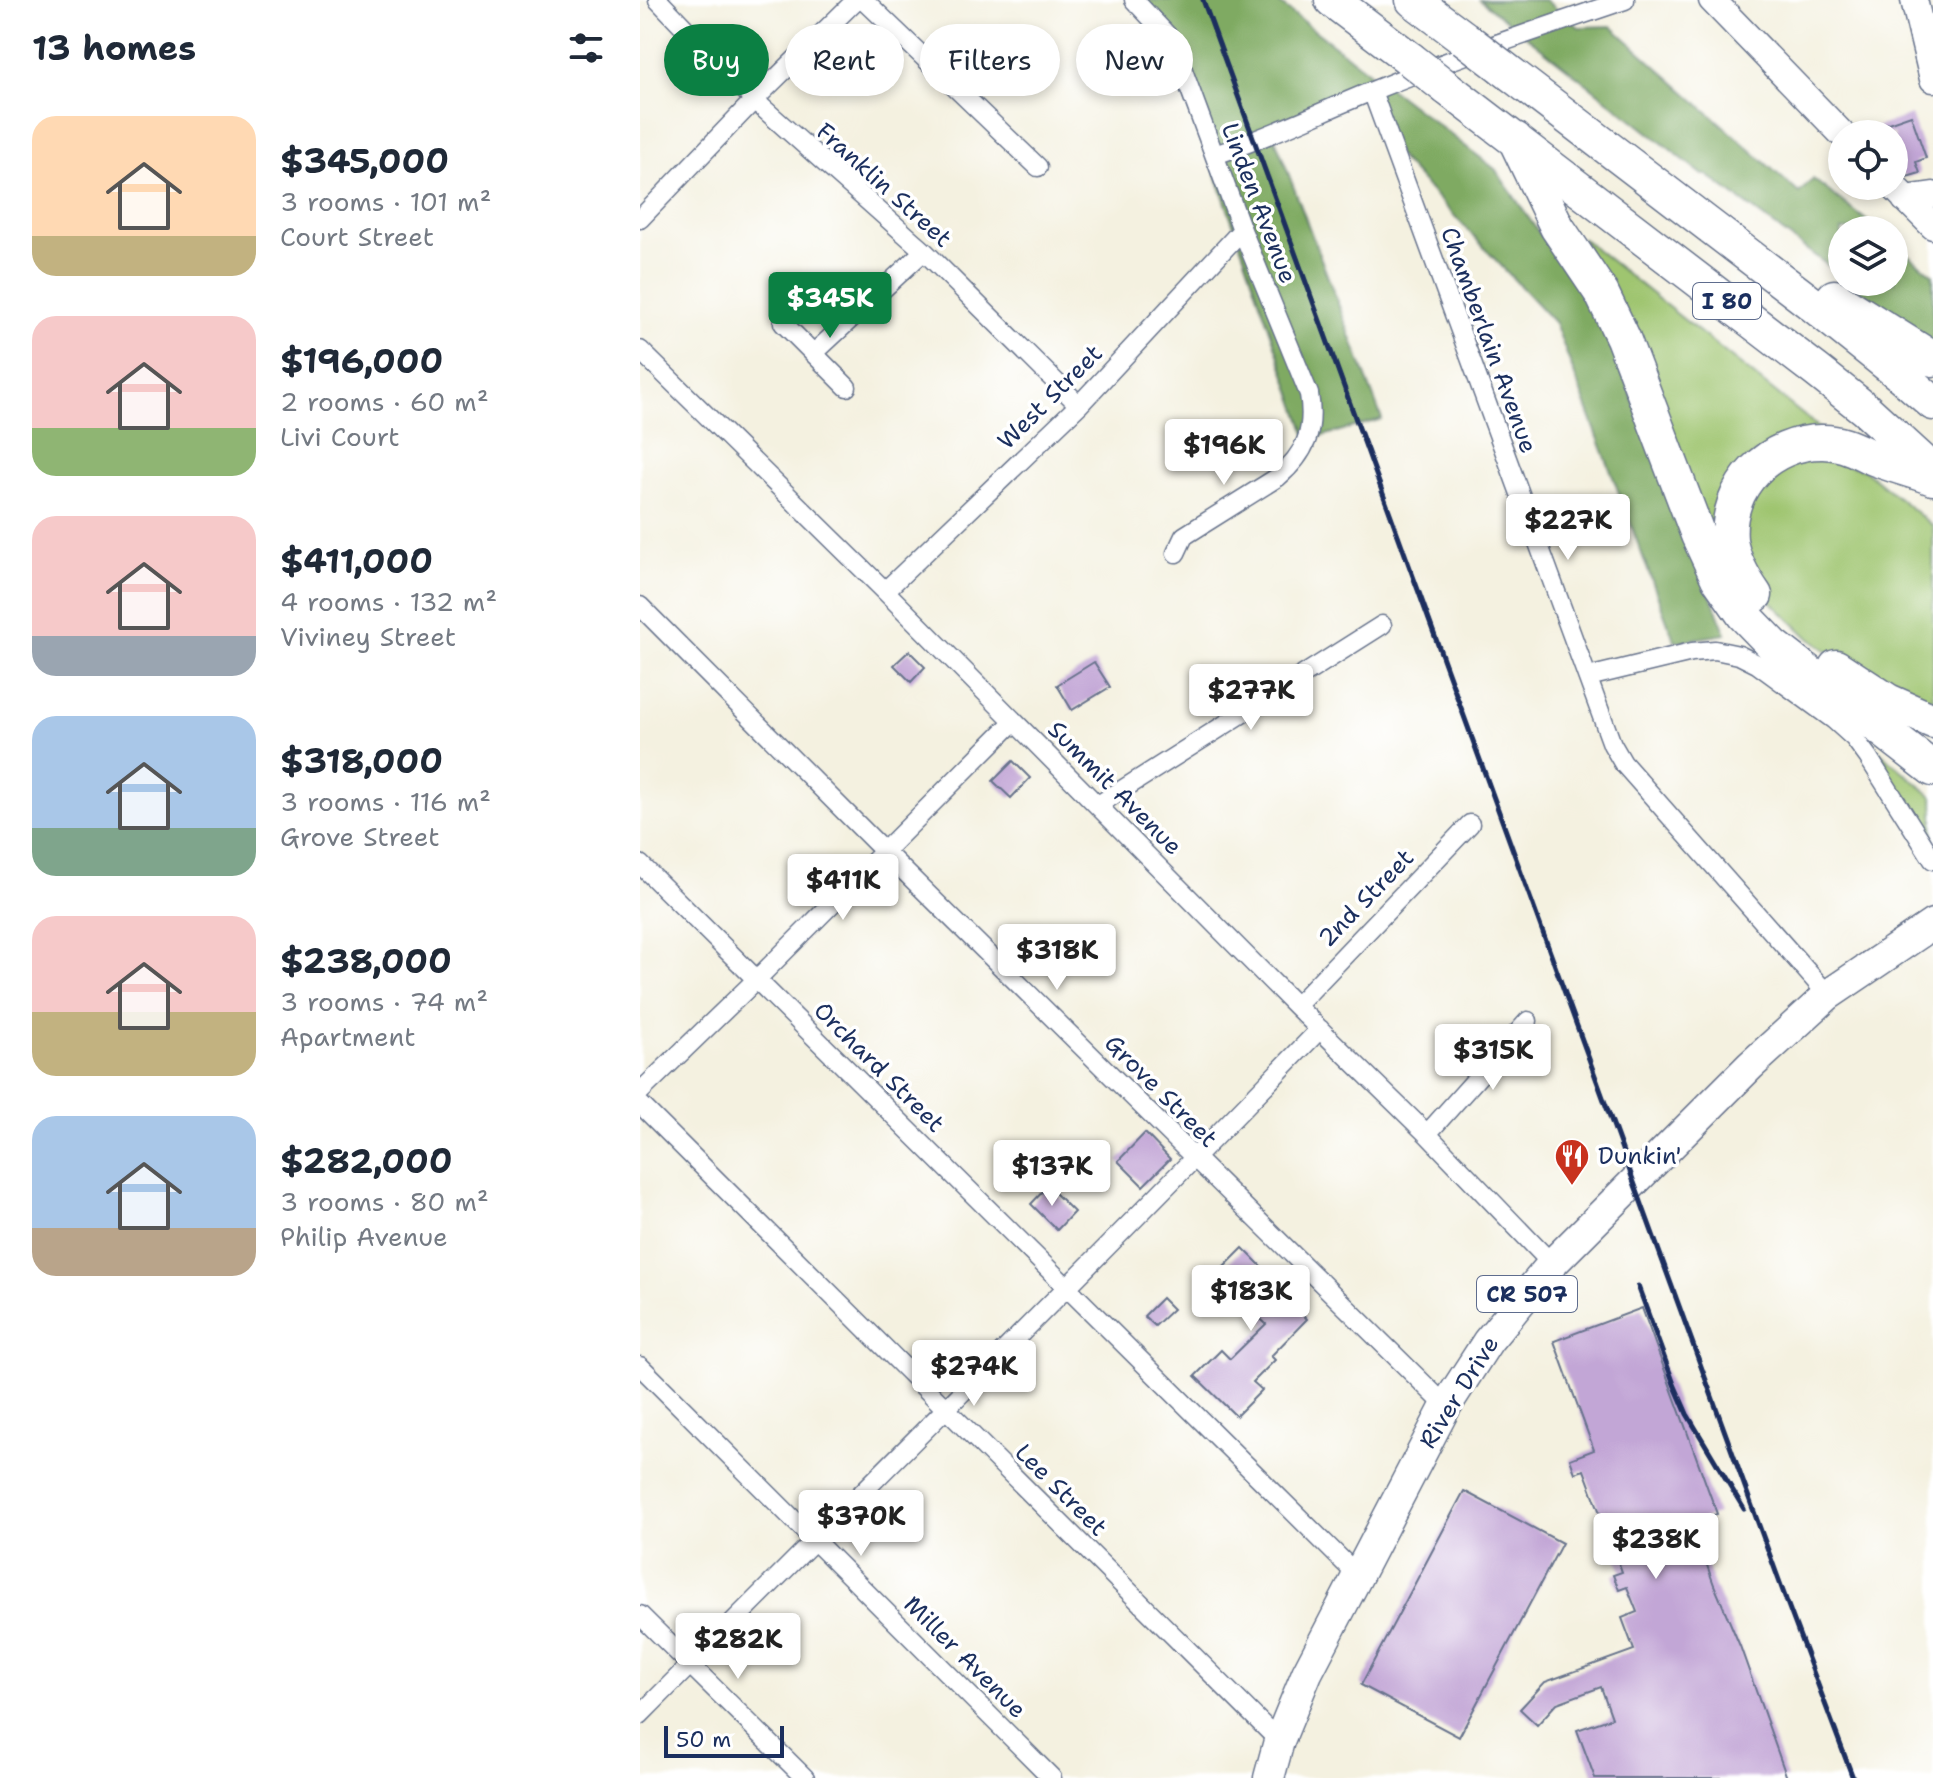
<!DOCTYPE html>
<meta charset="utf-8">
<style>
body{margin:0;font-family:"Shantell Sans",sans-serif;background:#f2f2f3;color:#1f2937;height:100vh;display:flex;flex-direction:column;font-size:30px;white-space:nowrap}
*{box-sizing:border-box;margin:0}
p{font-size:26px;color:#747a83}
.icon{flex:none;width:44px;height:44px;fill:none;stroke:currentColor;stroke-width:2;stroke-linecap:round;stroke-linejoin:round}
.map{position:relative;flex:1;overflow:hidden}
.sheet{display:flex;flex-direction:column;background:#fff;width:640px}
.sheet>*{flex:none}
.banner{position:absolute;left:24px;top:24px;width:760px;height:72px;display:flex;gap:16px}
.tools{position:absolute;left:1188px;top:120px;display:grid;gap:16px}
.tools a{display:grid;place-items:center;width:80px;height:80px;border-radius:50%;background:#fff;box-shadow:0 4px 12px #0003;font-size:40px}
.scale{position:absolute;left:24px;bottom:20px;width:120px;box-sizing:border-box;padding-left:8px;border:4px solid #1b2f5e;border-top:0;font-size:22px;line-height:28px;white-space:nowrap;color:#1b2f5e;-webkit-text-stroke:6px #fff;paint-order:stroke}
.price{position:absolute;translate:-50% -68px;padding:0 18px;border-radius:8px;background:#fff;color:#222;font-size:26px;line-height:52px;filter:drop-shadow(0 2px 4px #0008)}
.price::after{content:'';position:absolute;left:50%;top:48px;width:24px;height:18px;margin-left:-12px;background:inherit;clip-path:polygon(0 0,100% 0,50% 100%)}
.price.current{background:#0b8043;color:#fff}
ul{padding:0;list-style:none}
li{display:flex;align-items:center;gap:24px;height:200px;padding:0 32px}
li span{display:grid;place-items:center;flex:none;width:224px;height:160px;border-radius:24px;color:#555}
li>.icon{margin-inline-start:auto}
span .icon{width:96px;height:96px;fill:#fffc;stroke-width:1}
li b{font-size:34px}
h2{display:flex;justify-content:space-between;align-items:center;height:96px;padding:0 32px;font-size:34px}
.tag{padding:0 28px;border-radius:36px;background:#fff;box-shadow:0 4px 12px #0003;font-size:28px;line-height:72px}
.tag.current{background:#0b8043;color:#fff}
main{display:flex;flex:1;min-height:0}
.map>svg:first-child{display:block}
</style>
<main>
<section class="sheet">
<h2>13 homes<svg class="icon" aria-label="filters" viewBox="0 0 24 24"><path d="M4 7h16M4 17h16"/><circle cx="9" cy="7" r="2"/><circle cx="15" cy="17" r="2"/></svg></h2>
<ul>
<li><span style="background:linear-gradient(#ffd9b3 75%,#c2b280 0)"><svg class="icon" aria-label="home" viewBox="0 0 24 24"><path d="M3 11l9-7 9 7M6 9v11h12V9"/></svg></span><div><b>$345,000</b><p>3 rooms · 101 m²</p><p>Court Street</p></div></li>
<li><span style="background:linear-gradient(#f6c9c9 70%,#8fb573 0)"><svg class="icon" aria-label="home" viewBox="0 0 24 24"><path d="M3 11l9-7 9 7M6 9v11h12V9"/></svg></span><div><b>$196,000</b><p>2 rooms · 60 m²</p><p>Livi Court</p></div></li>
<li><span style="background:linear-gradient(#f6c9c9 75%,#9aa5b1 0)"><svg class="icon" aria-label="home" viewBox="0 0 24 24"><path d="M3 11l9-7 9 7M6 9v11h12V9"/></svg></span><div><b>$411,000</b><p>4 rooms · 132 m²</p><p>Viviney Street</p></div></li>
<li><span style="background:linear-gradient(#a9c7e8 70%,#7fa58c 0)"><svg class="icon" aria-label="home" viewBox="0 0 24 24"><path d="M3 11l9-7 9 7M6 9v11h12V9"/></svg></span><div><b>$318,000</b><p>3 rooms · 116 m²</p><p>Grove Street</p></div></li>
<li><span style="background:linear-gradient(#f6c9c9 60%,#c2b280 0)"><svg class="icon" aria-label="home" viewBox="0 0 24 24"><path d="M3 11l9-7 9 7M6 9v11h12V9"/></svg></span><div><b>$238,000</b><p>3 rooms · 74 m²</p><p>Apartment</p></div></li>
<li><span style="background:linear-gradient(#a9c7e8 70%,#b9a48a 0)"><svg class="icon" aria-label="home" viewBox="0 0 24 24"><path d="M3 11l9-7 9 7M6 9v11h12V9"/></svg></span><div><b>$282,000</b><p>3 rooms · 80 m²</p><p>Philip Avenue</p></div></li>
</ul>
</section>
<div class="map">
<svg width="1293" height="1778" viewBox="0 0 1293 1778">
<rect width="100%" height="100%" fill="#fff"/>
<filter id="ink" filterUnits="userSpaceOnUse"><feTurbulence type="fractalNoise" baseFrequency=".0125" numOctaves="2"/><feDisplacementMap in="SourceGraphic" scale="16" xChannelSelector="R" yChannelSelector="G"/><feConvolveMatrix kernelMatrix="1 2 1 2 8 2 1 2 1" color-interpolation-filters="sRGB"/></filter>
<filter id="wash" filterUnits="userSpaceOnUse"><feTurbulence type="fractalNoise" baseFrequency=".006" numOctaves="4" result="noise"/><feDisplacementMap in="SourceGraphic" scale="32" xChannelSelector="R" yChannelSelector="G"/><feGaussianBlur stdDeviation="1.8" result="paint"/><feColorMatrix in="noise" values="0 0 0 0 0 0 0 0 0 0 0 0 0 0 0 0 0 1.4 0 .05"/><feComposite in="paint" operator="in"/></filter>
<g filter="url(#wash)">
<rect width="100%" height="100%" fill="#f4f1e0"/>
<path fill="#9fc56f" stroke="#5d7a66" stroke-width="2" d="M942 238 1187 434 1116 453 1076 506 1078 565Z
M1179 456 1224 470 1293 526V707L1239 686 1170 639 1122 593 1098 549 1101 503 1131 467Z
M1227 741 1293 797V844Z"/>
<path fill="#7faa62" stroke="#4d6c60" stroke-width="2" d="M493 0H635L855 169 964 327 1086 634 1035 642 915 323 758 156 731 93 633 133 742 419 668 440 528 36Z
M840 0H905L939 27 971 26 1159 193 1173 179 1239 230H1202V276L1067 175H1063Z
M1254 243 1293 275V345L1209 282H1254Z"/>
<g id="blocks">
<path fill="#c2a6d6" d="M1271 115 1286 158 1276 162 1280 173 1267 177 1254 169V134H1223L1222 132Z
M269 651 285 667 271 682 254 665Z
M454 662 470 687 432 710 417 685Z
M373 761 390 778 371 798 353 781Z
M505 1133 530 1159 503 1186 478 1161Z
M408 1186 434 1212 417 1230 391 1204Z
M603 1248 646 1291 643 1294 667 1319 631 1356 635 1360 613 1382 622 1390 596 1416 555 1376 581 1350 590 1359 626 1324 576 1275Z
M522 1298 533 1309 515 1326 504 1316Z
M1002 1308 1077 1514 1052 1523 1074 1585 1100 1646 1147 1778H955L937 1730 972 1718 961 1687 917 1703 897 1725 880 1709 905 1682 994 1650 982 1618 997 1612 987 1587 979 1590 973 1575 982 1572 944 1470 935 1473 930 1459 954 1450 914 1341Z
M824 1491 922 1543 819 1737 721 1685Z"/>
</g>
</g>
<g filter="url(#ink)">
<use href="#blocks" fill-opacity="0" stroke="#67738c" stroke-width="2"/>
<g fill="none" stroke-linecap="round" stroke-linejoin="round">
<g stroke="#67738c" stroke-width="21">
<path id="street" d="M18 0 114 100 284 251 439 405
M224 0 398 167
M494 0 527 35 537 54 602 230 669 394C675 431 666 453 638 477L544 536 536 553
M732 91 972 744 983 763 1188 995
M575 155C629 137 680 112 732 91 815 57 900 29 985 0
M0 219 114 100 216 0
M143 323 207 387
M0 350 245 591 656 1006 787 1134 912 1264
M174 353 284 251
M245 591 439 405 602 230
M0 606 244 851 806 1406
M948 677 1052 652 1075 650 1099 655 1117 664 1194 720 1214 738 1228 757 1293 860
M458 805 742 625
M0 864 717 1575
M656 1006 830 824
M0 1092 117 979 374 721
M0 1104 639 1741
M787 1134 888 1021
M0 1366 412 1778
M0 1615 165 1778
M0 1715C227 1487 456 1261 680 1029"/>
</g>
<g stroke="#67738c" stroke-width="29">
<path id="secondary" d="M1072 0 1202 134
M1274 0 1293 79
M1253 186 1293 226
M1265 199 1293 195"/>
</g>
<g stroke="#67738c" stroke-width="33">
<path id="primary" d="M629 1778 639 1741 667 1673 806 1406 848 1341 912 1264 1110 1066 1188 995 1293 924"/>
</g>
<g stroke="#67738c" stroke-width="37">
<path id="highway" d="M692 0 770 59
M773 0 824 38
M862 67 1172 304 1262 376 1293 403
M807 88 1177 371 1225 409 1293 471
M875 139 917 227 962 294 983 338 1058 535 1078 578 1104 615 1134 646 1293 769
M1194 297 1293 359
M1115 595C1103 578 1093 561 1090 540 1085 486 1130 441 1183 442 1201 442 1214 449 1229 456 1250 465 1272 470 1293 478
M1196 667 1248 701 1293 721"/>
</g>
<use href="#street" stroke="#fff" stroke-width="18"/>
<use href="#secondary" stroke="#fff" stroke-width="26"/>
<use href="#primary" stroke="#fff" stroke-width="30"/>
<use href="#highway" stroke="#fff" stroke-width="34"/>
<path stroke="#1b2f5e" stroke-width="5" d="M563 0 1148 1605 1213 1778
M998 1286 1034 1384 1047 1414 1104 1509"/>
<g stroke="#67738c" stroke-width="37" stroke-linecap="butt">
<path id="highway-bridge" d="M824 38 862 67
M770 59 807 88"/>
</g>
<use href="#highway-bridge" stroke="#fff" stroke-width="34"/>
</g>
</g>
<defs>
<g id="restaurant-pin" transform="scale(1.8)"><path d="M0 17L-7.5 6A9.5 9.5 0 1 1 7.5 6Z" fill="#c8321e" stroke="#fff"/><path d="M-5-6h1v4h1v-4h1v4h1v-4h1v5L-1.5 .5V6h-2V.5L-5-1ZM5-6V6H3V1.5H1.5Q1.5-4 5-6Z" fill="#fff"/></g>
</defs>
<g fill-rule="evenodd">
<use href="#restaurant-pin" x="932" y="1156"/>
</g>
<g text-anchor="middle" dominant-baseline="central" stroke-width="7" stroke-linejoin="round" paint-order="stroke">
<g fill="#fff" stroke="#5f6d8e" stroke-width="2">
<rect x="1053" y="283" width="68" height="36" rx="6"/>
<rect x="837" y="1276" width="100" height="36" rx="6"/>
</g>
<g font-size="22" font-weight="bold" fill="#1b2f5e">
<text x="1087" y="301">I 80</text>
<text x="887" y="1294">CR 507</text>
</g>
<g font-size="24" fill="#1b2f5e" stroke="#fff">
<text transform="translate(244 185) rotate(42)">Franklin Street</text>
<text transform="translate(619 203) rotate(69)">Linden Avenue</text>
<text transform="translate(849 340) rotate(70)">Chamberlain Avenue</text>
<text transform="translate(410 397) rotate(-45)">West Street</text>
<text transform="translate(475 788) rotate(45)">Summit Avenue</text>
<text transform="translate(726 898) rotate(-46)">2nd Street</text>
<text transform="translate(239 1067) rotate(45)">Orchard Street</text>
<text transform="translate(521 1091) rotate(45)">Grove Street</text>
<text transform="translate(819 1392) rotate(-58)">River Drive</text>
<text transform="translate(421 1490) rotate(45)">Lee Street</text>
<text transform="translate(325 1657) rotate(45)">Miller Avenue</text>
</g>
<g font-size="24" fill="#1b2f5e" stroke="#fff" text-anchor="start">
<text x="958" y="1156">Dunkin'</text>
</g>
</g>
</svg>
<div class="tools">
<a><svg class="icon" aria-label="locate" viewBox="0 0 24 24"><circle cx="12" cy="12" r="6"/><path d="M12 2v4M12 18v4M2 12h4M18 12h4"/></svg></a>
<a><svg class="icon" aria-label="layers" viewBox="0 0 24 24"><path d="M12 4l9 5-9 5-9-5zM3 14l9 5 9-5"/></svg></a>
</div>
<div class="scale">50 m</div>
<b class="price current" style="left:190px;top:340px">$345K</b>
<b class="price" style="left:584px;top:487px">$196K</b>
<b class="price" style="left:928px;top:562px">$227K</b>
<b class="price" style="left:611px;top:732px">$277K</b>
<b class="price" style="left:203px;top:922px">$411K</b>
<b class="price" style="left:417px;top:992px">$318K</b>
<b class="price" style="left:853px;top:1092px">$315K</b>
<b class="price" style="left:412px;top:1208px">$137K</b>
<b class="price" style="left:611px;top:1333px">$183K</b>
<b class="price" style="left:334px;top:1408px">$274K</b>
<b class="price" style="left:221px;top:1558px">$370K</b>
<b class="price" style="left:1016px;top:1581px">$238K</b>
<b class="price" style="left:98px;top:1681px">$282K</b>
<div class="banner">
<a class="tag current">Buy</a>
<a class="tag">Rent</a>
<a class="tag">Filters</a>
<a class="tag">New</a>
</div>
</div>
</main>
